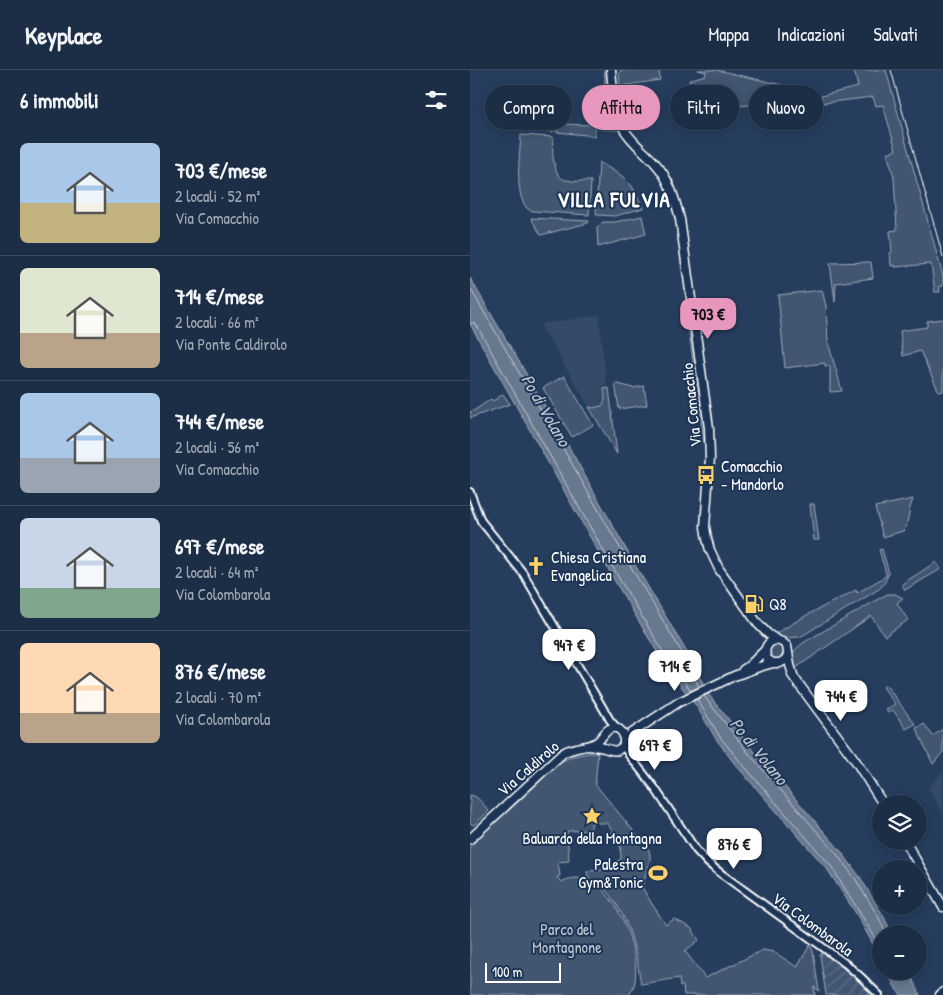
<!DOCTYPE html>
<html lang="it">
<meta charset="utf-8">
<style>
body{margin:0;font-family:"Patrick Hand",sans-serif;background:#25364d;color:#f1f3f6;height:100vh;display:flex;flex-direction:column;font-size:19px;white-space:nowrap}
*{box-sizing:border-box;margin:0}
p{font-size:16px;color:#a0a8b3}
.icon{flex:none;width:28px;height:28px;fill:none;stroke:currentColor;stroke-width:2;stroke-linecap:round;stroke-linejoin:round}
.map{position:relative;flex:1;overflow:hidden}
.side{display:flex;flex-direction:column;background:#1c2e46;width:470px}
.side>*{flex:none}
.hud{position:absolute;left:15px;top:15px;width:382px;height:45px;display:flex;gap:10px}
.fabs{position:absolute;left:402px;top:725px;display:grid;gap:10px}
.fabs a{display:grid;place-items:center;width:55px;height:55px;border-radius:50%;background:#1c2e46;box-shadow:0 2px 12px #0003,0 0 0 1px #3a4a5f;font-size:25px}
.scale{position:absolute;left:15px;bottom:12px;width:76px;box-sizing:border-box;padding-left:5px;border:2px solid #fff;border-top:0;font-size:14px;line-height:18px;white-space:nowrap;color:#fff;-webkit-text-stroke:4px #1d3557;paint-order:stroke}
.price{position:absolute;translate:-50% -42px;padding:0 11px;border-radius:10px;background:#fff;color:#222;font-size:16px;line-height:32px;filter:drop-shadow(0 1px 2px #0008)}
.price::after{content:'';position:absolute;left:50%;top:30px;width:15px;height:11px;margin-left:-8px;background:inherit;clip-path:polygon(0 0,100% 0,50% 100%)}
.price.on{background:#e797bd;color:#111}
ul{padding:0;list-style:none}
li{display:flex;align-items:center;gap:15px;height:125px;padding:0 20px}
li+li{border-top:1px solid #3a4a5f}
li span{display:grid;place-items:center;flex:none;width:140px;height:100px;border-radius:8px;color:#555}
li>.icon{margin-inline-start:auto}
span .icon{width:60px;height:60px;fill:#fffc;stroke-width:1}
li b{font-size:21px}
h2{display:flex;justify-content:space-between;align-items:center;height:60px;padding:0 20px;font-size:21px}
.chip{padding:0 18px;border-radius:22px;background:#1c2e46;box-shadow:0 2px 12px #0003,0 0 0 1px #3a4a5f;font-size:18px;line-height:45px}
.chip.on{background:#e797bd;color:#111}
header{display:flex;align-items:center;gap:30px;box-sizing:border-box;height:70px;padding:0 25px;background:#1c2e46;border-bottom:1px solid #3a4a5f}
header strong{font-size:24px}
nav{display:flex;gap:28px;margin-inline-start:auto;font-size:18px}
main{display:flex;flex:1;min-height:0}
.map>svg:first-child{display:block}
</style>
<header>
<strong>Keyplace</strong>
<nav><a>Mappa</a><a>Indicazioni</a><a>Salvati</a></nav>
</header>
<main>
<section class="side">
<h2>6 immobili<svg class="icon" aria-label="filters" viewBox="0 0 24 24"><path d="M4 7h16M4 17h16"/><circle cx="9" cy="7" r="2"/><circle cx="15" cy="17" r="2"/></svg></h2>
<ul>
<li><span style="background:linear-gradient(#a9c7e8 60%,#c2b280 0)"><svg class="icon" aria-label="home" viewBox="0 0 24 24"><path d="M3 11l9-7 9 7M6 9v11h12V9"/></svg></span><div><b>703 €/mese</b><p>2 locali · 52 m²</p><p>Via Comacchio</p></div></li>
<li><span style="background:linear-gradient(#dfe7d0 65%,#b9a48a 0)"><svg class="icon" aria-label="home" viewBox="0 0 24 24"><path d="M3 11l9-7 9 7M6 9v11h12V9"/></svg></span><div><b>714 €/mese</b><p>2 locali · 66 m²</p><p>Via Ponte Caldirolo</p></div></li>
<li><span style="background:linear-gradient(#a9c7e8 65%,#9aa5b1 0)"><svg class="icon" aria-label="home" viewBox="0 0 24 24"><path d="M3 11l9-7 9 7M6 9v11h12V9"/></svg></span><div><b>744 €/mese</b><p>2 locali · 56 m²</p><p>Via Comacchio</p></div></li>
<li><span style="background:linear-gradient(#c9d6e8 70%,#7fa58c 0)"><svg class="icon" aria-label="home" viewBox="0 0 24 24"><path d="M3 11l9-7 9 7M6 9v11h12V9"/></svg></span><div><b>697 €/mese</b><p>2 locali · 64 m²</p><p>Via Colombarola</p></div></li>
<li><span style="background:linear-gradient(#ffd9b3 70%,#b9a48a 0)"><svg class="icon" aria-label="home" viewBox="0 0 24 24"><path d="M3 11l9-7 9 7M6 9v11h12V9"/></svg></span><div><b>876 €/mese</b><p>2 locali · 70 m²</p><p>Via Colombarola</p></div></li>
</ul>
</section>
<div class="map">
<svg width="473" height="925" viewBox="0 0 473 925">
<defs>
<pattern id="garden-furrows" width="10" height="10" patternUnits="userSpaceOnUse" patternTransform="scale(1.25)"><rect width="10" height="10" fill="#425672"/><path d="M-1 1l2-2M0 10L10 0M9 11l2-2" fill="none" stroke="#5e6f87"/></pattern>
</defs>
<rect width="100%" height="100%" fill="#263d5e"/>
<filter id="ink" filterUnits="userSpaceOnUse"><feTurbulence type="fractalNoise" baseFrequency=".02" numOctaves="2"/><feDisplacementMap in="SourceGraphic" scale="10" xChannelSelector="R" yChannelSelector="G"/><feConvolveMatrix kernelMatrix="1 2 1 2 8 2 1 2 1" color-interpolation-filters="sRGB"/></filter>
<g filter="url(#ink)">
<path fill="#344a68" d="M129 245 137 319 134 320 135 333 132 336 123 338 119 337 70 254Z
M473 701V743L458 718Z"/>
<path fill="#425672" stroke="#a0aab8" d="M134 0H138L143 44 149 58 146 60 131 59 135 8Z
M151 0H189L190 10 150 16 149 4Z
M228 0H247L338 21 342 23 345 28 324 30 326 43 303 45 301 32 224 42 219 10 235 5 236 2Z
M384 0H416L473 206V216L469 217 470 222H465L461 194 425 197V195L421 196 420 183 422 182 420 161 427 160 424 107 417 83 426 80 413 35 406 36 403 27 353 33 351 26 388 17Z
M250 40 252 56 220 61 218 44Z
M52 51 84 53 83 62 51 58Z
M87 54 125 55V66L86 62Z
M51 65 83 67C82 78 82 108 96 110 104 112 113 111 121 111L119 145 63 141C60 140 57 139 56 137 44 122 50 83 51 65Z
M129 92 152 106 162 116 173 138 145 146 126 145Z
M172 146 176 164 128 177 127 158 133 152H145Z
M61 148 119 151 118 153 71 165Z
M401 192 403 208 366 213 365 232 360 193Z
M352 220 356 236 358 272 372 321 360 322V296H355V293L315 298 308 225Z
M215 232H219L237 372 234 373Z
M473 249V321L469 322 450 281 433 286 430 261 457 257V251Z
M94 306 123 355 102 367 73 318Z
M145 313 163 318 174 316 177 335 149 339Z
M139 318 147 384 119 337 123 338 132 336C136 331 135 326 134 319Z
M33 324 40 334 0 348V341L2 342 21 329 23 331Z
M443 429 440 438 436 458 433 461 413 467 405 437Z
M340 434H344L349 470H344Z
M412 479 419 503 414 514 409 519 330 567 315 568 303 565 337 545 386 520 387 523 416 506V503L409 480Z
M466 492 471 499 435 520 432 514Z
M417 524H425L433 528 427 533 438 550 415 566 401 546 323 600C321 585 320 583 333 573Z
M299 582a8 8 0 1 1 16 0a8 8 0 1 1-16 0Z
M416 615 445 654 436 659 423 640 418 643 416 640 425 634 413 617Z
M454 654 463 666 473 659V682L463 694 446 658Z
M120 683H128L125 714 179 780 180 786V790L172 817 182 834 196 855 204 849 221 858 229 870 215 881 235 908 293 880 304 882 327 897 340 875 343 881 349 921 344 917 345 925H214L213 916H210L209 908 171 914C166 883 160 849 139 824 133 817 125 812 118 807L117 801 131 800 151 789 150 772 143 770 142 760 137 753H121V760L97 761 99 791 88 792 90 806 87 807 91 812C137 788 171 877 165 911 164 917 162 920 159 925H0V776L88 693 103 686Z
M0 725C9 726 13 735 19 741L4 755 0 753Z"/>
<path fill="url(#garden-furrows)" stroke="#a0aab8" d="M354 882 397 918 400 925H356L350 885Z"/>
<path fill="#67788e" stroke="#a4aebb" d="M0 208 95 370 165 495 218 584 239 625 284 681 370 780 390 807 413 845 422 864H411V889L387 845 357 799 264 693 246 669 227 637 208 612 202 607 146 513 0 254Z
M417 901H439L450 925H431L426 919Z"/>
<g fill="none" stroke-linecap="round" stroke-linejoin="round">
<path stroke="#c2c9d2" stroke-width="1" d="M0 218 90 373 161 497 214 586 229 617
M0 253H4L7 256 150 510 206 603 212 608 221 621
M234 626 280 685 366 783 386 810 409 848 416 864
M227 629 250 667 268 689 361 796 411 877"/>
<g stroke="#fff" stroke-width="10">
<path id="tertiary" d="M0 422 11 451 53 503 140 650 148 659
M153 675 159 685 184 717 226 780 238 793 253 805 376 894 392 908 409 925"/>
</g>
<g stroke="#fff" stroke-width="11">
<path id="secondary" d="M141 0C143 18 143 39 152 56 160 71 174 81 185 93 199 108 205 129 210 149L239 358 240 388 235 457 237 469 240 480 249 499 288 554 298 564 307 570 312 572 317 576 320 595 324 608
M303 593 297 589C293 579 297 571 307 570
M273 600 280 595 295 580
M322 605 385 690 413 734
M155 672 162 663 209 632 264 606 289 597 303 593H310L315 590 318 585
M0 769 93 683C104 676 118 678 127 672 133 668 134 660 142 658 148 657 152 661 154 666V675C146 684 143 680 134 678 128 676 122 676 116 676
M435 771 473 837
M470 925 473 922"/>
</g>
<use href="#tertiary" stroke="#1d3557" stroke-width="6"/>
<use href="#secondary" stroke="#1d3557" stroke-width="8"/>
<path stroke="#fff" stroke-width="1" d="M421 0 473 187"/>
</g>
</g>
<defs>
<g id="bus-bare" transform="scale(1.5)"><path d="M-5-6H5V4H4V6H2V4H-2V6H-4V4H-5ZM-3.5-4V0h7V-4ZM-3.5 1.2v1.5H-2V1.2ZM2 1.2v1.5H3.5V1.2Z" fill="#ffd166" stroke="#1d3557" stroke-width="2.5" paint-order="stroke"/></g>
<g id="church-bare" transform="scale(1.5)"><path d="M-1.2-6h2.4v3.5h3.3v2.4h-3.3V6h-2.4V-.1h-3.3v-2.4h3.3Z" fill="#ffd166" stroke="#1d3557" stroke-width="2.5" paint-order="stroke"/></g>
<g id="fuel-bare" transform="scale(1.5)"><path d="M-5.5-6h7V0h2V4h1.3V-2.5L3-4.5l.8-.8L6-3V5H2.5V1h-1V6h-7ZM-4.2-4.7v3.2H.2V-4.7Z" fill="#ffd166" stroke="#1d3557" stroke-width="2.5" paint-order="stroke"/></g>
<g id="sight-bare" transform="scale(1.5)"><path d="M0-6L1.8-2.2L6-1.7L2.9 1.2L3.7 5.4L0 3.3L-3.7 5.4L-2.9 1.2L-6-1.7L-1.8-2.2Z" fill="#ffd166" stroke="#1d3557" stroke-width="2.5" paint-order="stroke"/></g>
<g id="stadium-bare" transform="scale(1.5)"><path d="M0-5a6.5 5 0 1 0 0 10a6.5 5 0 1 0 0-10ZM-3.5-1.8h7v3.6h-7Z" fill="#ffd166" stroke="#1d3557" stroke-width="2.5" paint-order="stroke"/></g>
</defs>
<g fill-rule="evenodd">
<use href="#bus-bare" x="236" y="405"/>
<use href="#church-bare" x="66" y="496"/>
<use href="#fuel-bare" x="284" y="534"/>
<use href="#sight-bare" x="122" y="746"/>
<use href="#stadium-bare" x="188" y="803"/>
</g>
<g text-anchor="middle" dominant-baseline="central" stroke-width="4" stroke-linejoin="round" paint-order="stroke">
<g font-size="16" fill="#fff" stroke="#1d3557">
<text transform="translate(221 335) rotate(-96)">Via Comacchio</text>
<text transform="translate(58 698) rotate(-41)">Via Caldirolo</text>
<text transform="translate(343 854) rotate(36)">Via Colombarola</text>
</g>
<g font-size="16" fill="#fff" stroke="#1d3557" text-anchor="start">
<text x="251" y="396">Comacchio<tspan x="251" dy="18">- Mandorlo</tspan></text>
<text x="81" y="487">Chiesa Cristiana<tspan x="81" dy="18">Evangelica</tspan></text>
<text x="299" y="534">Q8</text>
<text x="122" y="768" text-anchor="middle">Baluardo della Montagna</text>
<text x="173" y="794" text-anchor="end">Palestra<tspan x="173" dy="18">Gym&amp;Tonic</tspan></text>
</g>
<g font-size="16" fill="#bdc4ce" stroke="#1d3557">
<text x="97" y="859">Parco del<tspan x="97" dy="18">Montagnone</tspan></text>
</g>
<g font-size="18" font-style="italic" fill="#bbc2cc" stroke="#1d3557">
<text transform="translate(76 340) rotate(60)">Po di Volano</text>
<text transform="translate(289 681) rotate(51)">Po di Volano</text>
</g>
<g font-size="21" font-weight="bold" letter-spacing="1" fill="#fff" stroke="#1d3557">
<text x="144" y="129">VILLA FULVIA</text>
</g>
</g>
</svg>
<div class="fabs">
<a><svg class="icon" aria-label="layers" viewBox="0 0 24 24"><path d="M12 4l9 5-9 5-9-5zM3 14l9 5 9-5"/></svg></a>
<a>+</a>
<a>−</a>
</div>
<div class="scale">100 m</div>
<b class="price on" style="left:238px;top:270px">703 €</b>
<b class="price" style="left:99px;top:601px">947 €</b>
<b class="price" style="left:205px;top:622px">714 €</b>
<b class="price" style="left:371px;top:652px">744 €</b>
<b class="price" style="left:185px;top:701px">697 €</b>
<b class="price" style="left:264px;top:800px">876 €</b>
<div class="hud">
<a class="chip">Compra</a>
<a class="chip on">Affitta</a>
<a class="chip">Filtri</a>
<a class="chip">Nuovo</a>
</div>
</div>
</main>
